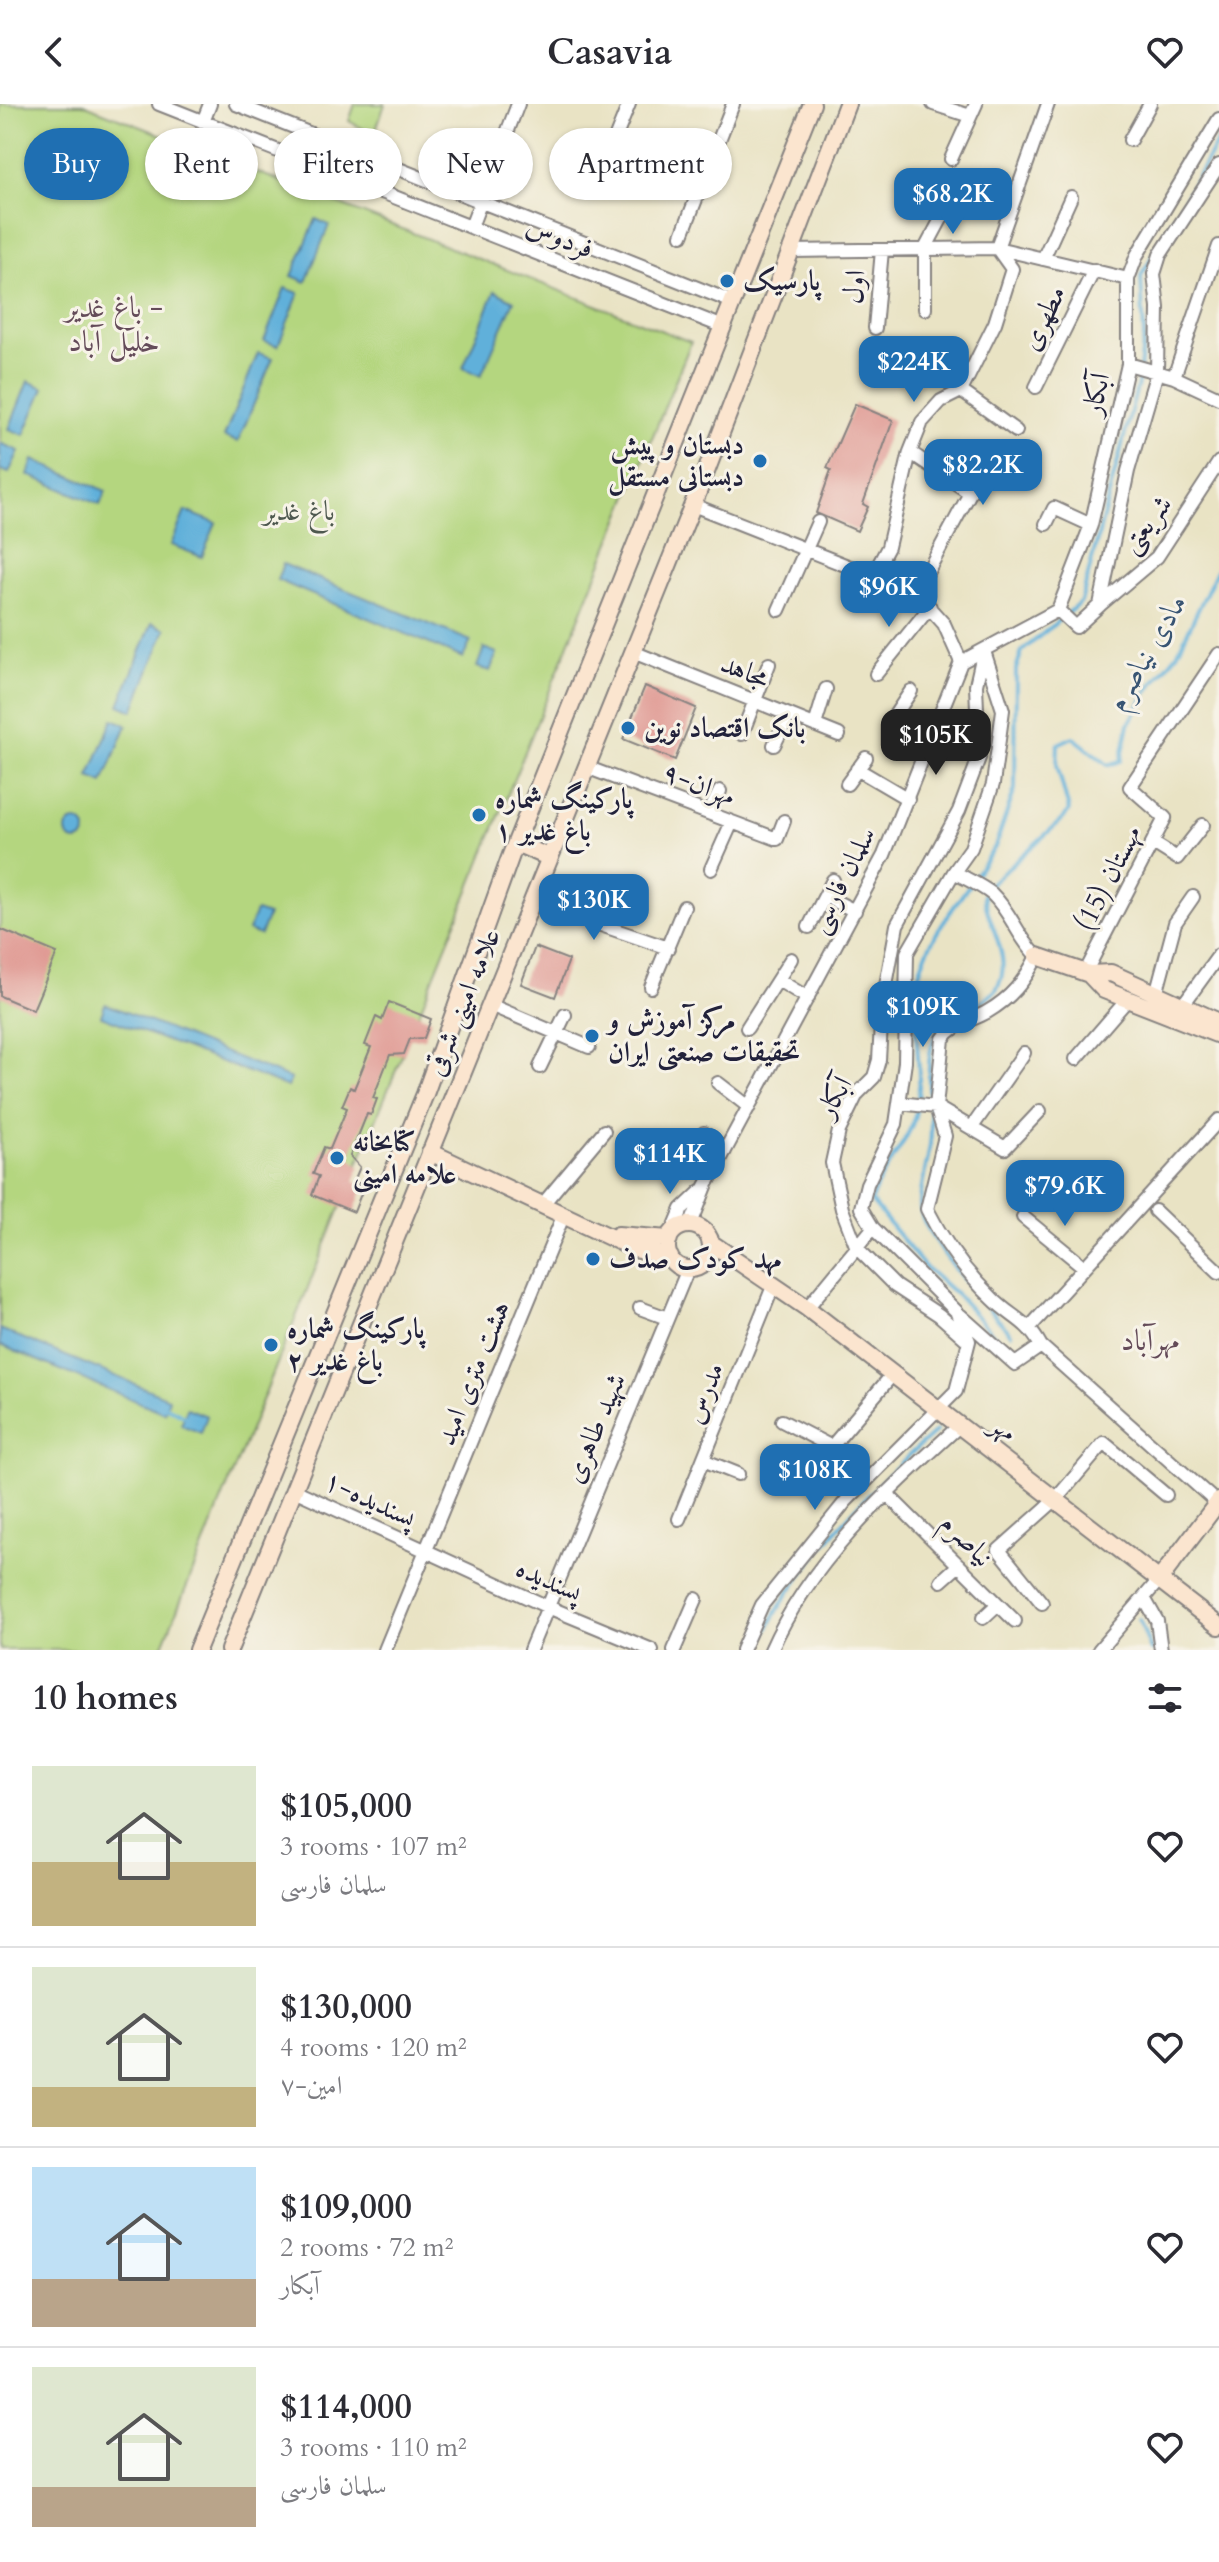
<!DOCTYPE html>
<meta charset="utf-8">
<style>
body{margin:0;font-family:Cardo,Amiri,serif;background:#f7f7f7;color:#2b2b33;height:100vh;display:flex;flex-direction:column;font-size:30px;white-space:nowrap}
*{box-sizing:border-box;margin:0}
p{font-size:26px;color:#7c7c81}
.icon{flex:none;width:44px;height:44px;fill:none;stroke:currentColor;stroke-width:2;stroke-linecap:round;stroke-linejoin:round}
.map{position:relative;height:1546px;overflow:hidden}
.sheet{display:flex;flex-direction:column;background:#fff;flex:1}
.sheet>*{flex:none}
.banner{position:absolute;left:24px;top:24px;width:800px;height:72px;display:flex;gap:16px}
.price{position:absolute;translate:-50% -68px;padding:0 18px;border-radius:16px;background:#1f6fb2;color:#fff;font-size:26px;line-height:52px;filter:drop-shadow(0 2px 4px #0008)}
.price::after{content:'';position:absolute;left:50%;top:48px;width:24px;height:18px;margin-left:-12px;background:inherit;clip-path:polygon(0 0,100% 0,50% 100%)}
.price.current{background:#222;color:#fff}
ul{padding:0;list-style:none}
li{display:flex;align-items:center;gap:24px;height:200px;padding:0 32px}
li+li{border-top:2px solid #e1e1e2}
li span{display:grid;place-items:center;flex:none;width:224px;height:160px;border-radius:0px;color:#555}
li>.icon{margin-inline-start:auto}
span .icon{width:96px;height:96px;fill:#fffc;stroke-width:1}
li b{font-size:34px}
h2{display:flex;justify-content:space-between;align-items:center;height:96px;padding:0 32px;font-size:34px}
.pill{padding:0 28px;border-radius:36px;background:#fff;box-shadow:0 2px 6px #0004;font-size:28px;line-height:72px}
.pill.current{background:#1f6fb2;color:#fff}
header{display:flex;justify-content:space-between;align-items:center;height:104px;padding:0 32px;background:#fff;font-size:36px;font-weight:800}
.map>svg:first-child{display:block}
</style>
<header><svg class="icon" aria-label="back" viewBox="0 0 24 24"><path d="M15 5l-7 7 7 7"/></svg>Casavia<svg class="icon" aria-label="heart" viewBox="0 0 24 24"><path d="M12 20l-8-8c-3-5 5-10 8-4 3-6 11-1 8 4z"/></svg></header>
<div class="map">
<svg width="1219" height="1546" viewBox="0 0 1219 1546">
<rect width="100%" height="100%" fill="#f7f3e8"/>
<filter id="ink" filterUnits="userSpaceOnUse"><feTurbulence type="fractalNoise" baseFrequency=".0125" numOctaves="2"/><feDisplacementMap in="SourceGraphic" scale="16" xChannelSelector="R" yChannelSelector="G"/><feConvolveMatrix kernelMatrix="1 2 1 2 8 2 1 2 1" color-interpolation-filters="sRGB"/></filter>
<filter id="wash" filterUnits="userSpaceOnUse"><feTurbulence type="fractalNoise" baseFrequency=".006" numOctaves="4" result="noise"/><feDisplacementMap in="SourceGraphic" scale="32" xChannelSelector="R" yChannelSelector="G"/><feGaussianBlur stdDeviation="1.8" result="paint"/><feColorMatrix in="noise" values="0 0 0 0 0 0 0 0 0 0 0 0 0 0 0 0 0 1.4 0 .05"/><feComposite in="paint" operator="in"/></filter>
<g filter="url(#wash)">
<rect width="100%" height="100%" fill="#e9e3c4"/>
<path fill="#b4d67f" stroke="#6b7c5d" stroke-width="2" d="M0 0H83L691 238 161 1546H0Z
M355 0H385L374 31 349 17Z"/>
<path fill="#60b0da" stroke="#41698a" stroke-width="2" d="M316 115 329 121 306 178 292 172Z
M285 184 299 189 278 242 264 237Z
M495 187 514 197 481 272 463 264Z
M258 249 273 254 238 338 224 333Z
M28 277 44 284 24 331 9 325Z
M0 339 19 347 9 369 0 366Z
M33 356 106 387 100 401 28 371Z
M185 407 216 419 202 453 171 441Z
M283 460 471 537 463 554 277 476Z
M152 519 166 525 133 607 119 601Z
M484 544 497 549 490 567 477 563Z
M113 615 127 621 103 679 89 673Z
M66 727a10 10 0 1 1 20 0a10 10 0 1 1-20 0Z
M256 807 268 811 260 831 248 827Z
M105 900H106L291 975 287 983 101 912Z
M0 1225 169 1294 165 1309 0 1241Z
M187 1304 207 1312 201 1329 181 1321Z"/>
<g fill="none" stroke-linecap="round" stroke-linejoin="round">
<path stroke="#60b0da" stroke-width="4" d="M974 773 995 743 1015 685 1016 565 1022 547 1081 498 1138 280 1144 232 1141 172 1219 35
M969 781C948 812 924 841 917 879 909 924 929 975 912 1021 901 1048 879 1069 871 1097L924 1162 960 1194 1002 1240
M1011 1230C990 1206 919 1130 920 1101 920 1077 931 1053 931 1028 931 997 923 954 937 925 949 899 988 906 999 880 1012 851 987 820 984 791L990 780 1064 714 1069 706 1057 661 1058 640 1073 633 1108 661 1121 657 1129 620 1148 586 1177 550 1219 462
M167 1303 184 1312
M1139 1516 1151 1546
M758 1546C788 1469 873 1382 936 1327"/>
</g>
<g id="blocks">
<path fill="#df9690" d="M855 300 893 316 863 400 868 403 857 427 816 409 831 366 827 364Z
M645 582 696 604 675 656 623 635Z
M0 825 57 849 33 906 0 892Z
M535 843 569 856 555 893 521 880Z
M389 898 431 915 424 934 410 935 404 950 390 951 373 994 377 995 371 1011 367 1010 350 1052 360 1063 354 1077 359 1079 357 1085 362 1087 354 1108 312 1091 319 1072 313 1070 324 1043 330 1045 347 1004 342 1002 350 983 354 985 371 943 365 941 376 913 382 916Z"/>
</g>
</g>
<g filter="url(#ink)">
<use href="#blocks" fill-opacity="0" stroke="#868280" stroke-width="2"/>
<g fill="none" stroke-linecap="round" stroke-linejoin="round">
<g stroke="#868280" stroke-width="16">
<path id="street" d="M159 0 721 222
M236 0 730 197
M933 0 970 12
M203 18 210 0
M1130 36 1150 0
M951 55 976 0
M600 72 629 0
M471 123 518 0
M682 131 733 0
M792 147 997 144 1128 175
M1043 155 1071 93
M925 205V145L948 102
M875 224 882 146
M1128 260 1174 273 1219 294
M1174 273 1219 142
M1036 283 1094 166
M961 287 1016 327
M910 348 970 389 916 489
M1046 420 1054 404 1091 421
M873 471 888 443 910 348 922 318 941 297 961 287 995 219 1012 165 997 144 1048 0
M1100 501 1157 453 1219 358
M779 506 818 418
M1058 506 1076 523 1100 501 1128 367 1157 268 1158 204 1154 170 1160 151 1219 61
M633 548 839 631
M961 558 1058 506 1091 421 1128 260V175L1137 151 1219 15
M876 570 930 503
M911 587 891 617 930 639
M815 621 826 585
M742 630 769 560
M774 641 789 611
M586 663 777 735 784 717
M857 665 908 695
M847 680 866 654
M709 709 720 687
M1153 739 1177 754 1203 721
M711 765 732 718
M954 768C966 775 981 781 992 790 1011 808 1018 834 1037 852 1025 877 1011 894 987 908 971 917 954 919 943 935L936 1003 945 1032 927 1105C943 1137 967 1170 993 1195 1012 1214 1027 1216 1041 1242L1217 1399
M825 792 855 807
M531 797 668 844
M809 823 833 776
M1085 869 1165 714 1130 683 1219 550
M778 876 808 894
M651 883 684 803
M1156 890 1175 819 1193 793
M490 901 589 943
M1182 902 1219 851
M747 924 791 855
M1076 955 1127 896
M540 963 565 911
M718 979 749 1003
M899 999 936 1003 1005 1044 1040 1007
M972 1023 1024 949
M704 1029 725 1047
M543 1100 604 1027
M1155 1107 1219 1168
M1023 1113 1084 1163
M691 1120 706 1082 884 751 961 558 944 520 916 489 693 401
M672 1129 682 1105 701 1087
M640 1204 667 1214
M807 1204 873 1124
M960 1211 1015 1260 1041 1242
M1031 1222 1219 1016
M965 1234 939 1211 895 1182 857 1144 842 1105 832 1059 839 1027 857 990 874 973 879 956 882 903 897 821 959 707 979 654 976 581 983 550
M782 1317 832 1343
M822 1354 892 1271
M703 1356 738 1370
M294 1386 548 1503 652 1546
M886 1389 1015 1517
M679 1415 774 1180
M941 1477 959 1461
M1144 1494 1157 1517 1161 1546
M1042 1499 999 1446 1056 1395 1104 1339 1166 1391
M983 1514 998 1500
M385 1546 564 1110
M530 1546 688 1165
M674 1546 696 1495
M742 1546 762 1501 846 1397 956 1287 969 1237 956 1207 873 1124 861 1104 867 1080 896 1020 905 958 907 849 954 768 971 744 993 680 1003 606 984 547
M771 1546C810 1457 888 1387 959 1322
M1099 1546 1159 1476"/>
</g>
<g stroke="#868280" stroke-width="20">
<path id="secondary" d="M516 739 548 753
M1037 852 1089 870 1104 886 1219 931
M1089 870 1111 869 1219 918
M430 1048 635 1145 670 1153
M667 1143a22 22 0 1 1 44 0a22 22 0 1 1-44 0Z
M618 1131 669 1135
M711 1139 807 1204 1219 1522
M1159 1476 1219 1397
M197 1546 425 990 511 751 812 0
M229 1546 706 368 847 0"/>
</g>
<use href="#street" stroke="#fff" stroke-width="12"/>
<use href="#secondary" stroke="#fbe5cf" stroke-width="16"/>
</g>
</g>
<g fill="#1f6fb2" stroke="#f7f3e8" stroke-width="3">
<circle cx="727" cy="177" r="8"/>
<circle cx="760" cy="357" r="8"/>
<circle cx="628" cy="624" r="8"/>
<circle cx="479" cy="711" r="8"/>
<circle cx="592" cy="932" r="8"/>
<circle cx="337" cy="1054" r="8"/>
<circle cx="593" cy="1155" r="8"/>
<circle cx="271" cy="1241" r="8"/>
</g>
<g text-anchor="middle" dominant-baseline="central" stroke-width="6" stroke-linejoin="round" paint-order="stroke">
<g font-size="28" fill="#22223b" stroke="#f7f3e8">
<text transform="translate(560 133) rotate(22)">فردوس</text>
<text transform="translate(854 183) rotate(-85)">اول</text>
<text transform="translate(1043 214) rotate(-64)">مطهری</text>
<text transform="translate(1096 290) rotate(-77)">آبکار</text>
<text transform="translate(1146 420) rotate(-52)">شریعتی</text>
<text transform="translate(745 567) rotate(22)">مجاهد</text>
<text transform="translate(699 680) rotate(21)">۹-مهران</text>
<text transform="translate(1108 774) rotate(-63)">مهستان (15)</text>
<text transform="translate(842 776) rotate(-63)">سلمان فارسی</text>
<text transform="translate(463 898) rotate(-68)">علامه امینی شرقی</text>
<text transform="translate(834 993) rotate(-60)">آبکار</text>
<text transform="translate(473 1269) rotate(-68)">هشت متری امید</text>
<text transform="translate(704 1289) rotate(-68)">مدرس</text>
<text transform="translate(595 1324) rotate(-67)">شهید طاهری</text>
<text transform="translate(1004 1324) rotate(36)">مهر</text>
<text transform="translate(370 1395) rotate(25)">۱-پسندیده</text>
<text transform="translate(967 1436) rotate(45)">نیاصرم</text>
<text transform="translate(549 1476) rotate(24)">پسندیده</text>
</g>
<g font-size="28" font-weight="bold" fill="#22223b" stroke="#f7f3e8" text-anchor="start">
<text x="743" y="177">پارسیک</text>
<text x="744" y="341" text-anchor="end">دبستان و پیش<tspan x="744" dy="32">دبستانی مستقل</tspan></text>
<text x="644" y="624">بانک اقتصاد نوین</text>
<text x="495" y="695">پارکینگ شماره<tspan x="495" dy="32">۱ باغ غدیر</tspan></text>
<text x="608" y="916">مرکز آموزش و<tspan x="608" dy="32">تحقیقات صنعتی ایران</tspan></text>
<text x="353" y="1038">کتابخانه<tspan x="353" dy="32">علامه امینی</tspan></text>
<text x="609" y="1155">مهد کودک صدف</text>
<text x="287" y="1225">پارکینگ شماره<tspan x="287" dy="32">۲ باغ غدیر</tspan></text>
</g>
<g font-size="28" fill="#4e584f" stroke="#f7f3e8">
<text x="299" y="407">باغ غدیر</text>
</g>
<g font-size="30" fill="#644b59" stroke="#f7f3e8">
<text x="114" y="203">باغ غدیر -<tspan x="114" dy="34">خلیل آباد</tspan></text>
<text x="1150" y="1236">مهرآباد</text>
</g>
<g font-size="30" font-style="italic" fill="#385473" stroke="#f7f3e8">
<text transform="translate(1147 548) rotate(-60)">مادی نیاصرم</text>
</g>
</g>
</svg>
<b class="price" style="left:953px;top:132px">$68.2K</b>
<b class="price" style="left:914px;top:300px">$224K</b>
<b class="price" style="left:983px;top:403px">$82.2K</b>
<b class="price" style="left:889px;top:525px">$96K</b>
<b class="price current" style="left:936px;top:673px">$105K</b>
<b class="price" style="left:594px;top:838px">$130K</b>
<b class="price" style="left:923px;top:945px">$109K</b>
<b class="price" style="left:670px;top:1092px">$114K</b>
<b class="price" style="left:1065px;top:1124px">$79.6K</b>
<b class="price" style="left:815px;top:1408px">$108K</b>
<div class="banner">
<a class="pill current">Buy</a>
<a class="pill">Rent</a>
<a class="pill">Filters</a>
<a class="pill">New</a>
<a class="pill">Apartment</a>
</div>
</div>
<section class="sheet">
<h2>10 homes<svg class="icon" aria-label="filters" viewBox="0 0 24 24"><path d="M4 7h16M4 17h16"/><circle cx="9" cy="7" r="2"/><circle cx="15" cy="17" r="2"/></svg></h2>
<ul>
<li><span style="background:linear-gradient(#dfe7d0 60%,#c2b280 0)"><svg class="icon" aria-label="home" viewBox="0 0 24 24"><path d="M3 11l9-7 9 7M6 9v11h12V9"/></svg></span><div><b>$105,000</b><p>3 rooms · 107 m²</p><p>سلمان فارسی</p></div><svg class="icon" aria-label="heart" viewBox="0 0 24 24"><path d="M12 20l-8-8c-3-5 5-10 8-4 3-6 11-1 8 4z"/></svg></li>
<li><span style="background:linear-gradient(#dfe7d0 75%,#c2b280 0)"><svg class="icon" aria-label="home" viewBox="0 0 24 24"><path d="M3 11l9-7 9 7M6 9v11h12V9"/></svg></span><div><b>$130,000</b><p>4 rooms · 120 m²</p><p>۷-امین</p></div><svg class="icon" aria-label="heart" viewBox="0 0 24 24"><path d="M12 20l-8-8c-3-5 5-10 8-4 3-6 11-1 8 4z"/></svg></li>
<li><span style="background:linear-gradient(#bfe0f5 70%,#b9a48a 0)"><svg class="icon" aria-label="home" viewBox="0 0 24 24"><path d="M3 11l9-7 9 7M6 9v11h12V9"/></svg></span><div><b>$109,000</b><p>2 rooms · 72 m²</p><p>آبکار</p></div><svg class="icon" aria-label="heart" viewBox="0 0 24 24"><path d="M12 20l-8-8c-3-5 5-10 8-4 3-6 11-1 8 4z"/></svg></li>
<li><span style="background:linear-gradient(#dfe7d0 75%,#b9a48a 0)"><svg class="icon" aria-label="home" viewBox="0 0 24 24"><path d="M3 11l9-7 9 7M6 9v11h12V9"/></svg></span><div><b>$114,000</b><p>3 rooms · 110 m²</p><p>سلمان فارسی</p></div><svg class="icon" aria-label="heart" viewBox="0 0 24 24"><path d="M12 20l-8-8c-3-5 5-10 8-4 3-6 11-1 8 4z"/></svg></li>
</ul>
</section>
